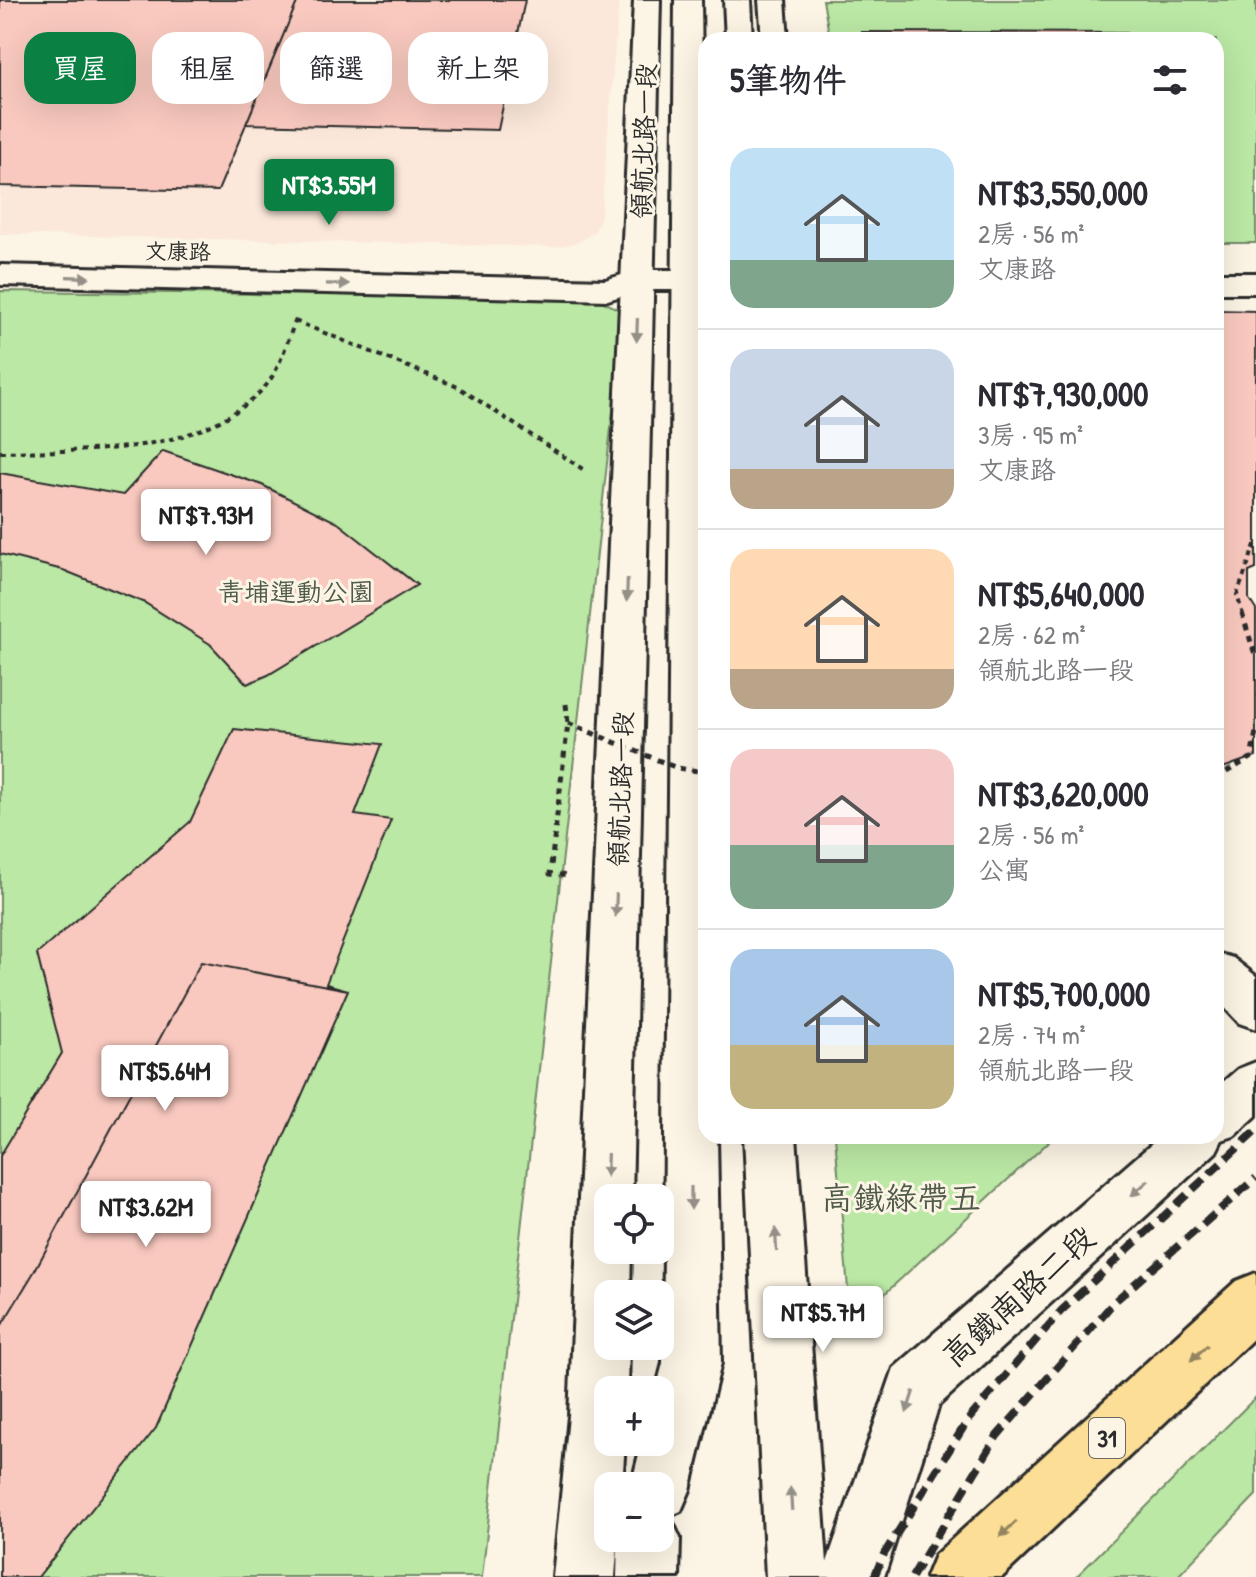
<!DOCTYPE html>
<html lang="zh-TW">
<meta charset="utf-8">
<style>
body{margin:0;font-family:"Patrick Hand","LXGW WenKai TC",sans-serif;background:#f2f2f3;color:#2b2b33;height:100vh;display:flex;flex-direction:column;font-size:30px;white-space:nowrap}
*{box-sizing:border-box;margin:0}
p{font-size:26px;color:#7c7c81}
.icon{flex:none;width:44px;height:44px;fill:none;stroke:currentColor;stroke-width:2;stroke-linecap:round;stroke-linejoin:round}
.map{position:relative;flex:1;overflow:hidden}
.panel{position:absolute;left:698px;top:32px;width:526px;height:1112px;display:flex;flex-direction:column;background:#fff;border-radius:24px;box-shadow:0 8px 32px #0002}
.panel>*{flex:none}
.guide{position:absolute;left:24px;top:32px;width:554px;height:72px;display:flex;gap:16px}
.controls{position:absolute;left:594px;top:1184px;display:grid;gap:16px}
.controls a{display:grid;place-items:center;width:80px;height:80px;border-radius:16px;background:#fff;box-shadow:0 8px 32px #0002;font-size:40px}
.price{position:absolute;translate:-50% -68px;padding:0 18px;border-radius:8px;background:#fff;color:#222;font-size:26px;line-height:52px;filter:drop-shadow(0 2px 4px #0008)}
.price::after{content:'';position:absolute;left:50%;top:48px;width:24px;height:18px;margin-left:-12px;background:inherit;clip-path:polygon(0 0,100% 0,50% 100%)}
.price.selected{background:#0b8043;color:#fff}
ul{padding:0;list-style:none}
li{display:flex;align-items:center;gap:24px;height:200px;padding:0 32px}
li+li{border-top:2px solid #e1e1e2}
li span{display:grid;place-items:center;flex:none;width:224px;height:160px;border-radius:24px;color:#555}
li>.icon{margin-inline-start:auto}
span .icon{width:96px;height:96px;fill:#fffc;stroke-width:1}
li b{font-size:34px}
h2{display:flex;justify-content:space-between;align-items:center;height:96px;padding:0 32px;font-size:34px}
.tag{padding:0 28px;border-radius:24px;background:#fff;box-shadow:0 8px 32px #0002;font-size:28px;line-height:72px}
.tag.selected{background:#0b8043;color:#fff}
.map>svg:first-child{display:block}
</style>
<div class="map">
<svg width="1256" height="1577" viewBox="0 0 1256 1577">
<rect width="100%" height="100%" fill="#fcf5e5"/>
<filter id="ink" filterUnits="userSpaceOnUse"><feTurbulence type="fractalNoise" baseFrequency=".0125" numOctaves="2"/><feDisplacementMap in="SourceGraphic" scale="16" xChannelSelector="R" yChannelSelector="G"/><feConvolveMatrix kernelMatrix="1 2 1 2 8 2 1 2 1" color-interpolation-filters="sRGB"/></filter>
<g filter="url(#ink)">
<path fill="#fbe8da" d="M0 0H619L601 216 595 232 578 242 557 247 0 234Z"/>
<path fill="#bbe8a5" stroke="#738a68" stroke-width="2" d="M823 0H1256V243H1216V40H830Z
M0 291 596 298 624 312 482 1577H0Z
M835 1136H1055L851 1325Z
M1256 1397V1495L1177 1577H1076Z"/>
<path fill="#f9c9bf" stroke="#2b2b2b" stroke-width="2" d="M0 0H298L218 191 0 186Z
M298 0H525L498 130 246 124Z
M862 32 1126 33 1130 40H863Z
M1216 310 1256 311V569L1249 572V599L1256 610V756L1223 768H1216Z
M163 451 262 485 338 523 417 585 268 675 247 684 210 644 145 603 63 570 0 554V473L123 495Z
M234 729 382 744 355 815 391 820 326 984 348 990 156 1428 38 1577H0V1156L62 1053 37 954 190 822Z
M201 962 348 990 156 1428 38 1577H0V1328L34 1272Z"/>
<g fill="none" stroke-linecap="round" stroke-linejoin="round">
<g stroke="#2b2b2b" stroke-width="6">
<path id="minor" d="M0 265 605 280 638 270H706V290H641L608 300 0 285Z
M1216 273H1256V293H1216Z
M1256 1062V1116L1234 1136 1222 1140 1216 1152 939 1405 884 1577H822L894 1368 1161 1136H1216V1088L1238 1069Z"/>
</g>
<g stroke="#2b2b2b" stroke-width="6">
<path id="tertiary" d="M634 0H660L632 1198H608V1250H631L630 1294H608V1346H629L628 1390H608V1442H625L622 1486H608V1538H618L615 1577H553L569 1416Z
M759 0H785L788 40H762Z
M1216 953 1233 958 1256 976V1029L1239 1023 1216 998Z"/>
</g>
<g stroke="#2b2b2b" stroke-width="6">
<path id="secondary" d="M675 0H701L706 360V1136H717L721 1363 690 1490 681 1511 670 1516 680 1538 679 1577H617L618 1538H660V1486H631L642 1442H660V1390H656L663 1363Z
M724 0H750L752 40H726Z
M744 1136H796L828 1577H766Z"/>
</g>
<g stroke="#2b2b2b" stroke-width="6">
<path id="primary" d="M1256 1273V1336L1002 1577H926L935 1555 1236 1281Z"/>
</g>
<path stroke="#2b2b2b" stroke-width="4" stroke-dasharray="5 5" stroke-linecap="butt" d="M295 321 458 387 584 470
M0 452C87 450 197 457 263 389 280 371 287 340 297 317
M1243 615 1237 595 1256 542"/>
<path stroke="#2b2b2b" stroke-width="5" stroke-dasharray="6 6" stroke-linecap="butt" d="M1242 613 1256 658
M566 704 568 723 550 874 570 876
M1216 778 1251 758 1256 732"/>
<use href="#minor" fill="#fcf5e5" fill-rule="evenodd"/>
<use href="#tertiary" fill="#fcf5e5" fill-rule="evenodd"/>
<use href="#secondary" fill="#fcf5e5" fill-rule="evenodd"/>
<use href="#primary" fill="#fcde96" fill-rule="evenodd"/>
<path stroke="#2b2b2b" stroke-width="8" stroke-dasharray="15 8" stroke-linecap="butt" d="M874 1577 884 1554 968 1420 1061 1311 1256 1131
M912 1577 997 1436 1115 1301 1256 1178"/>
<path stroke="#2b2b2b" stroke-width="5" stroke-dasharray="6 6" stroke-linecap="butt" d="M568 723 677 768 706 772"/>
</g>
<defs><path id="oneway-solid" d="M-6-.8H1V-3.2L6.5 0L1 3.2V.8H-6Z" transform="scale(2)"/></defs>
<g fill="#949088">
<use href="#oneway-solid" transform="translate(78 277) rotate(2)"/>
<use href="#oneway-solid" transform="translate(338 284) rotate(1)"/>
<use href="#oneway-solid" transform="translate(637 330) rotate(92)"/>
<use href="#oneway-solid" transform="translate(627 590) rotate(92)"/>
<use href="#oneway-solid" transform="translate(616 905) rotate(92)"/>
<use href="#oneway-solid" transform="translate(607 1165) rotate(92)"/>
<use href="#oneway-solid" transform="translate(1140 1188) rotate(138)"/>
<use href="#oneway-solid" transform="translate(691 1198) rotate(90)"/>
<use href="#oneway-solid" transform="translate(776 1240) rotate(-93)"/>
<use href="#oneway-solid" transform="translate(910 1402) rotate(108)"/>
<use href="#oneway-solid" transform="translate(791 1499) rotate(-94)"/>
</g>
<g fill="#948460">
<use href="#oneway-solid" transform="translate(1199 1353) rotate(137)"/>
<use href="#oneway-solid" transform="translate(1008 1529) rotate(137)"/>
</g>
</g>
<g text-anchor="middle" dominant-baseline="central" stroke-width="6" stroke-linejoin="round" paint-order="stroke">
<g font-size="22" fill="#2b2b2b" stroke="#fcf5e5">
<text transform="translate(178 251) rotate(1)">文康路</text>
</g>
<rect fill="#fcf5e5" stroke="#6a6863" stroke-width="2" x="1089" y="1418" width="36" height="40" rx="6"/>
<g font-size="24" font-weight="bold" fill="#2b2b2b">
<text x="1107" y="1438">31</text>
</g>
<g font-size="26" fill="#2b2b2b" stroke="#fcf5e5">
<text transform="translate(643 141) rotate(-88)">領航北路一段</text>
<text transform="translate(620 789) rotate(-88)">領航北路一段</text>
</g>
<g font-size="26" fill="#4f5a4a" stroke="#fcf5e5">
<text x="296" y="591">青埔運動公園</text>
</g>
<g font-size="32" fill="#4f5a4a" stroke="#fcf5e5">
<text x="901" y="1197">高鐵綠帶五</text>
</g>
<g font-size="32" fill="#2b2b2b" stroke="#fcf5e5">
<text transform="translate(1018 1296) rotate(-42)">高鐵南路二段</text>
</g>
</g>
</svg>
<div class="controls">
<a><svg class="icon" aria-label="locate" viewBox="0 0 24 24"><circle cx="12" cy="12" r="6"/><path d="M12 2v4M12 18v4M2 12h4M18 12h4"/></svg></a>
<a><svg class="icon" aria-label="layers" viewBox="0 0 24 24"><path d="M12 4l9 5-9 5-9-5zM3 14l9 5 9-5"/></svg></a>
<a>+</a>
<a>−</a>
</div>
<b class="price selected" style="left:329px;top:227px">NT$3.55M</b>
<b class="price" style="left:206px;top:557px">NT$7.93M</b>
<b class="price" style="left:165px;top:1113px">NT$5.64M</b>
<b class="price" style="left:146px;top:1249px">NT$3.62M</b>
<b class="price" style="left:823px;top:1354px">NT$5.7M</b>
<div class="guide">
<a class="tag selected">買屋</a>
<a class="tag">租屋</a>
<a class="tag">篩選</a>
<a class="tag">新上架</a>
</div>
<section class="panel">
<h2>5筆物件<svg class="icon" aria-label="filters" viewBox="0 0 24 24"><path d="M4 7h16M4 17h16"/><circle cx="9" cy="7" r="2"/><circle cx="15" cy="17" r="2"/></svg></h2>
<ul>
<li><span style="background:linear-gradient(#bfe0f5 70%,#7fa58c 0)"><svg class="icon" aria-label="home" viewBox="0 0 24 24"><path d="M3 11l9-7 9 7M6 9v11h12V9"/></svg></span><div><b>NT$3,550,000</b><p>2房 · 56 m²</p><p>文康路</p></div></li>
<li><span style="background:linear-gradient(#c9d6e8 75%,#b9a48a 0)"><svg class="icon" aria-label="home" viewBox="0 0 24 24"><path d="M3 11l9-7 9 7M6 9v11h12V9"/></svg></span><div><b>NT$7,930,000</b><p>3房 · 95 m²</p><p>文康路</p></div></li>
<li><span style="background:linear-gradient(#ffd9b3 75%,#b9a48a 0)"><svg class="icon" aria-label="home" viewBox="0 0 24 24"><path d="M3 11l9-7 9 7M6 9v11h12V9"/></svg></span><div><b>NT$5,640,000</b><p>2房 · 62 m²</p><p>領航北路一段</p></div></li>
<li><span style="background:linear-gradient(#f6c9c9 60%,#7fa58c 0)"><svg class="icon" aria-label="home" viewBox="0 0 24 24"><path d="M3 11l9-7 9 7M6 9v11h12V9"/></svg></span><div><b>NT$3,620,000</b><p>2房 · 56 m²</p><p>公寓</p></div></li>
<li><span style="background:linear-gradient(#a9c7e8 60%,#c2b280 0)"><svg class="icon" aria-label="home" viewBox="0 0 24 24"><path d="M3 11l9-7 9 7M6 9v11h12V9"/></svg></span><div><b>NT$5,700,000</b><p>2房 · 74 m²</p><p>領航北路一段</p></div></li>
</ul>
</section>
</div>
